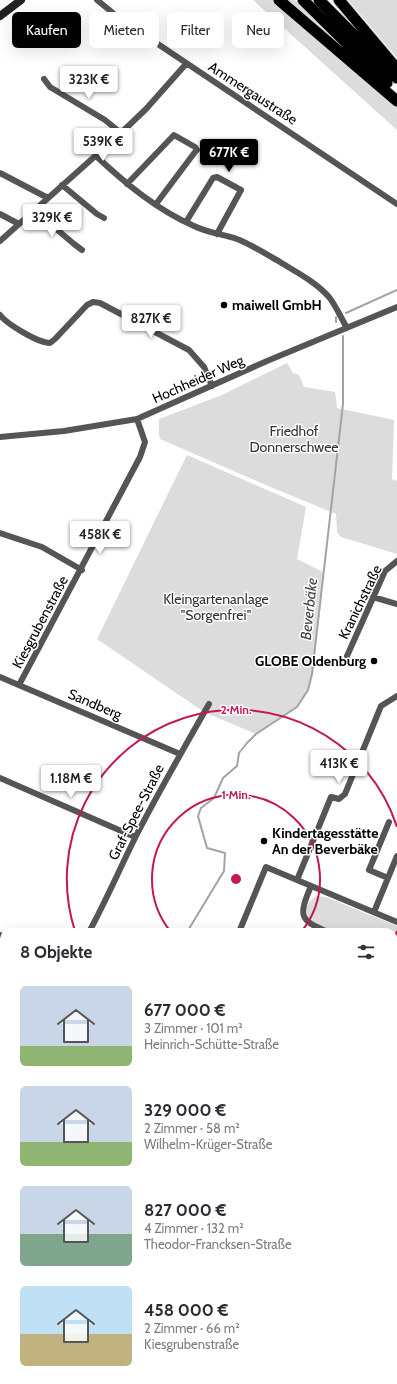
<!DOCTYPE html>
<html lang="de">
<meta charset="utf-8">
<style>
body{margin:0;font-family:Cabin,sans-serif;background:#f7f7f7;color:#2b2b33;height:100vh;display:flex;flex-direction:column;font-size:15px;white-space:nowrap}
*{box-sizing:border-box;margin:0}
p{font-size:13px;color:#7c7c81}
.icon{flex:none;width:22px;height:22px;fill:none;stroke:currentColor;stroke-width:2;stroke-linecap:round;stroke-linejoin:round}
.map{position:relative;flex:1;overflow:hidden}
.panel{position:absolute;left:0px;top:928px;width:397px;height:456px;display:flex;flex-direction:column;background:#fff;border-radius:12px 12px 0 0;box-shadow:0 4px 16px #0002}
.panel>*{flex:none}
.banner{position:absolute;left:12px;top:12px;width:373px;height:36px;display:flex;gap:8px}
.price{position:absolute;translate:-50% -34px;padding:0 9px;border-radius:4px;background:#fff;color:#222;font-size:13px;line-height:26px;filter:drop-shadow(0 1px 2px #0008)}
.price::after{content:'';position:absolute;left:50%;top:24px;width:12px;height:9px;margin-left:-6px;background:inherit;clip-path:polygon(0 0,100% 0,50% 100%)}
.price.selected{background:#000;color:#fff}
ul{padding:0;list-style:none}
li{display:flex;align-items:center;gap:12px;height:100px;padding:0 20px}
li span{display:grid;place-items:center;flex:none;width:112px;height:80px;border-radius:6px;color:#555}
li>.icon{margin-inline-start:auto}
span .icon{width:48px;height:48px;fill:#fffc;stroke-width:1}
li b{font-size:17px}
h2{display:flex;justify-content:space-between;align-items:center;height:48px;padding:0 20px;font-size:17px}
.pill{padding:0 14px;border-radius:6px;background:#fff;box-shadow:0 4px 16px #0002;font-size:14px;line-height:36px}
.pill.selected{background:#000;color:#fff}
.map>svg:first-child{display:block}
</style>
<div class="map">
<svg width="397" height="1384" viewBox="0 0 397 1384">
<rect width="100%" height="100%" fill="#fff"/>
<path fill="#dcdcdc" d="M253 0H273L318 39 397 104V130Z
M284 0H295L359 63Z
M348 0H397V58Z
M287 363 293 373 299 375 304 387 335 392 337 408 394 420 392 479 397 481V554L341 537 337 532 336 514 273 488 160 439 159 434V419L222 395Z
M187 455 306 507 297 559 323 572 312 674 308 689 297 707 256 734 204 712 97 639Z
M317 896 326 897 397 926V956L393 955V932H336L315 924 308 918 306 909 310 901Z"/>
<g fill="none" stroke-linecap="round" stroke-linejoin="round">
<path stroke="#a3a3a3" stroke-width="2" d="M346 313 397 290
M336 317V322
M187 932 224 871 225 853 207 848 198 816 201 808 214 798 223 778 237 766 239 753 247 743 256 734 297 707 308 690 312 674 343 404V336
M0 1364 4 1353"/>
<g stroke="#dbdbdb" stroke-width="13">
<path id="highway" d="M279 0 397 101
M303 0 387 83
M319 0 397 78
M339 0 397 69"/>
</g>
<path stroke="#555" stroke-width="6" d="M97 0 119 18 397 204
M44 79 50 87 105 120 121 133
M96 156C125 183 157 210 194 226 208 233 222 234 237 239 252 245 266 254 280 262 296 272 316 282 329 297 336 306 341 318 347 328
M0 173 48 198
M127 184 174 135 195 147 197 150 195 152 156 204
M62 185 97 214 104 218
M34 210 74 244 82 250
M0 214 19 224
M186 222 213 178 217 177 241 190 217 234
M0 241 121 133 146 109 186 64
M0 315C7 324 38 343 50 343L55 339 87 305 93 302 100 303 189 350 204 367 212 386
M0 437 64 431 137 419 267 361 397 307
M0 533 42 547 82 570
M373 597 397 604
M347 656 385 571 397 561
M0 677 180 754
M19 685 140 457 145 442 137 419
M0 778 135 837
M388 878 369 870 389 822
M297 880 331 797 339 799 345 794 381 706 397 696
M311 886C299 915 298 920 328 932
M374 912 397 856
M89 932C106 901 120 868 136 836 159 791 184 748 209 704
M239 932 266 867 397 922
M0 935 4 937
M393 958 397 960
M393 1009 397 1008
M393 1034 397 1024
M393 1106 397 1107
M0 1110 4 1102
M0 1149 4 1151
M0 1184 4 1172
M366 1380 374 1384
M46 1384 47 1380
M141 1384 142 1380
M194 1384 196 1380
M278 1384 279 1380"/>
<path stroke="#222" stroke-width="8" d="M0 16 21 0"/>
<use href="#highway" stroke="#000" stroke-width="11"/>
</g>
<g fill="none" stroke="#c2185b" stroke-width="2">
<path d="M171 932A84 84 0 1 1 301 932"/>
<path d="M397 931A169 169 0 0 1 393 941M75 931A169 169 0 1 1 397 827"/>
</g>
<g fill="#000" stroke="#fff" stroke-width="1.5">
<circle cx="224" cy="305" r="4"/>
<circle cx="374" cy="661" r="4"/>
<circle cx="264" cy="841" r="4"/>
</g>
<g text-anchor="middle" dominant-baseline="central" stroke-width="3" stroke-linejoin="round" paint-order="stroke">
<g font-size="14" fill="#000" stroke="#fff">
<text transform="translate(253 93) rotate(33)">Ammergaustraße</text>
<text transform="translate(198 379) rotate(-24)">Hochheider Weg</text>
<text transform="translate(360 602) rotate(-64)">Kranichstraße</text>
<text transform="translate(40 622) rotate(-62)">Kiesgrubenstraße</text>
<text transform="translate(95 704) rotate(23)">Sandberg</text>
<text transform="translate(136 812) rotate(-63)">Graf-Spee-Straße</text>
</g>
<g font-size="14" font-weight="bold" fill="#000" stroke="#fff" text-anchor="start">
<text x="232" y="305">maiwell GmbH</text>
<text x="366" y="661" text-anchor="end">GLOBE Oldenburg</text>
<text x="272" y="833">Kindertagesstätte<tspan x="272" dy="16">An der Beverbäke</tspan></text>
</g>
<g font-size="14" fill="#333" stroke="#fff">
<text x="294" y="431">Friedhof<tspan x="294" dy="16">Donnerschwee</tspan></text>
<text x="216" y="599">Kleingartenanlage<tspan x="216" dy="16">"Sorgenfrei"</tspan></text>
</g>
<g font-size="15" font-style="italic" fill="#444" stroke="#fff">
<text transform="translate(309 609) rotate(-84)">Beverbäke</text>
</g>
</g>
<circle cx="236" cy="879" r="6" fill="#c2185b" stroke="#fff" stroke-width="2"/>
<g font-size="12" text-anchor="middle" font-weight="bold" fill="#c2185b" stroke="#fff" stroke-width="3" stroke-linejoin="round" paint-order="stroke">
<text x="236" y="714">2 Min.</text>
<text x="236" y="799">1 Min.</text>
</g>
</svg>
<b class="price" style="left:89px;top:100px">323K €</b>
<b class="price" style="left:103px;top:162px">539K €</b>
<b class="price selected" style="left:229px;top:173px">677K €</b>
<b class="price" style="left:52px;top:238px">329K €</b>
<b class="price" style="left:151px;top:339px">827K €</b>
<b class="price" style="left:100px;top:555px">458K €</b>
<b class="price" style="left:339px;top:784px">413K €</b>
<b class="price" style="left:71px;top:799px">1.18M €</b>
<div class="banner">
<a class="pill selected">Kaufen</a>
<a class="pill">Mieten</a>
<a class="pill">Filter</a>
<a class="pill">Neu</a>
</div>
<section class="panel">
<h2>8 Objekte<svg class="icon" aria-label="filters" viewBox="0 0 24 24"><path d="M4 7h16M4 17h16"/><circle cx="9" cy="7" r="2"/><circle cx="15" cy="17" r="2"/></svg></h2>
<ul>
<li><span style="background:linear-gradient(#c9d6e8 75%,#8fb573 0)"><svg class="icon" aria-label="home" viewBox="0 0 24 24"><path d="M3 11l9-7 9 7M6 9v11h12V9"/></svg></span><div><b>677 000 €</b><p>3 Zimmer · 101 m²</p><p>Heinrich-Schütte-Straße</p></div></li>
<li><span style="background:linear-gradient(#c9d6e8 70%,#8fb573 0)"><svg class="icon" aria-label="home" viewBox="0 0 24 24"><path d="M3 11l9-7 9 7M6 9v11h12V9"/></svg></span><div><b>329 000 €</b><p>2 Zimmer · 58 m²</p><p>Wilhelm-Krüger-Straße</p></div></li>
<li><span style="background:linear-gradient(#c9d6e8 60%,#7fa58c 0)"><svg class="icon" aria-label="home" viewBox="0 0 24 24"><path d="M3 11l9-7 9 7M6 9v11h12V9"/></svg></span><div><b>827 000 €</b><p>4 Zimmer · 132 m²</p><p>Theodor-Francksen-Straße</p></div></li>
<li><span style="background:linear-gradient(#bfe0f5 60%,#c2b280 0)"><svg class="icon" aria-label="home" viewBox="0 0 24 24"><path d="M3 11l9-7 9 7M6 9v11h12V9"/></svg></span><div><b>458 000 €</b><p>2 Zimmer · 66 m²</p><p>Kiesgrubenstraße</p></div></li>
</ul>
</section>
</div>
